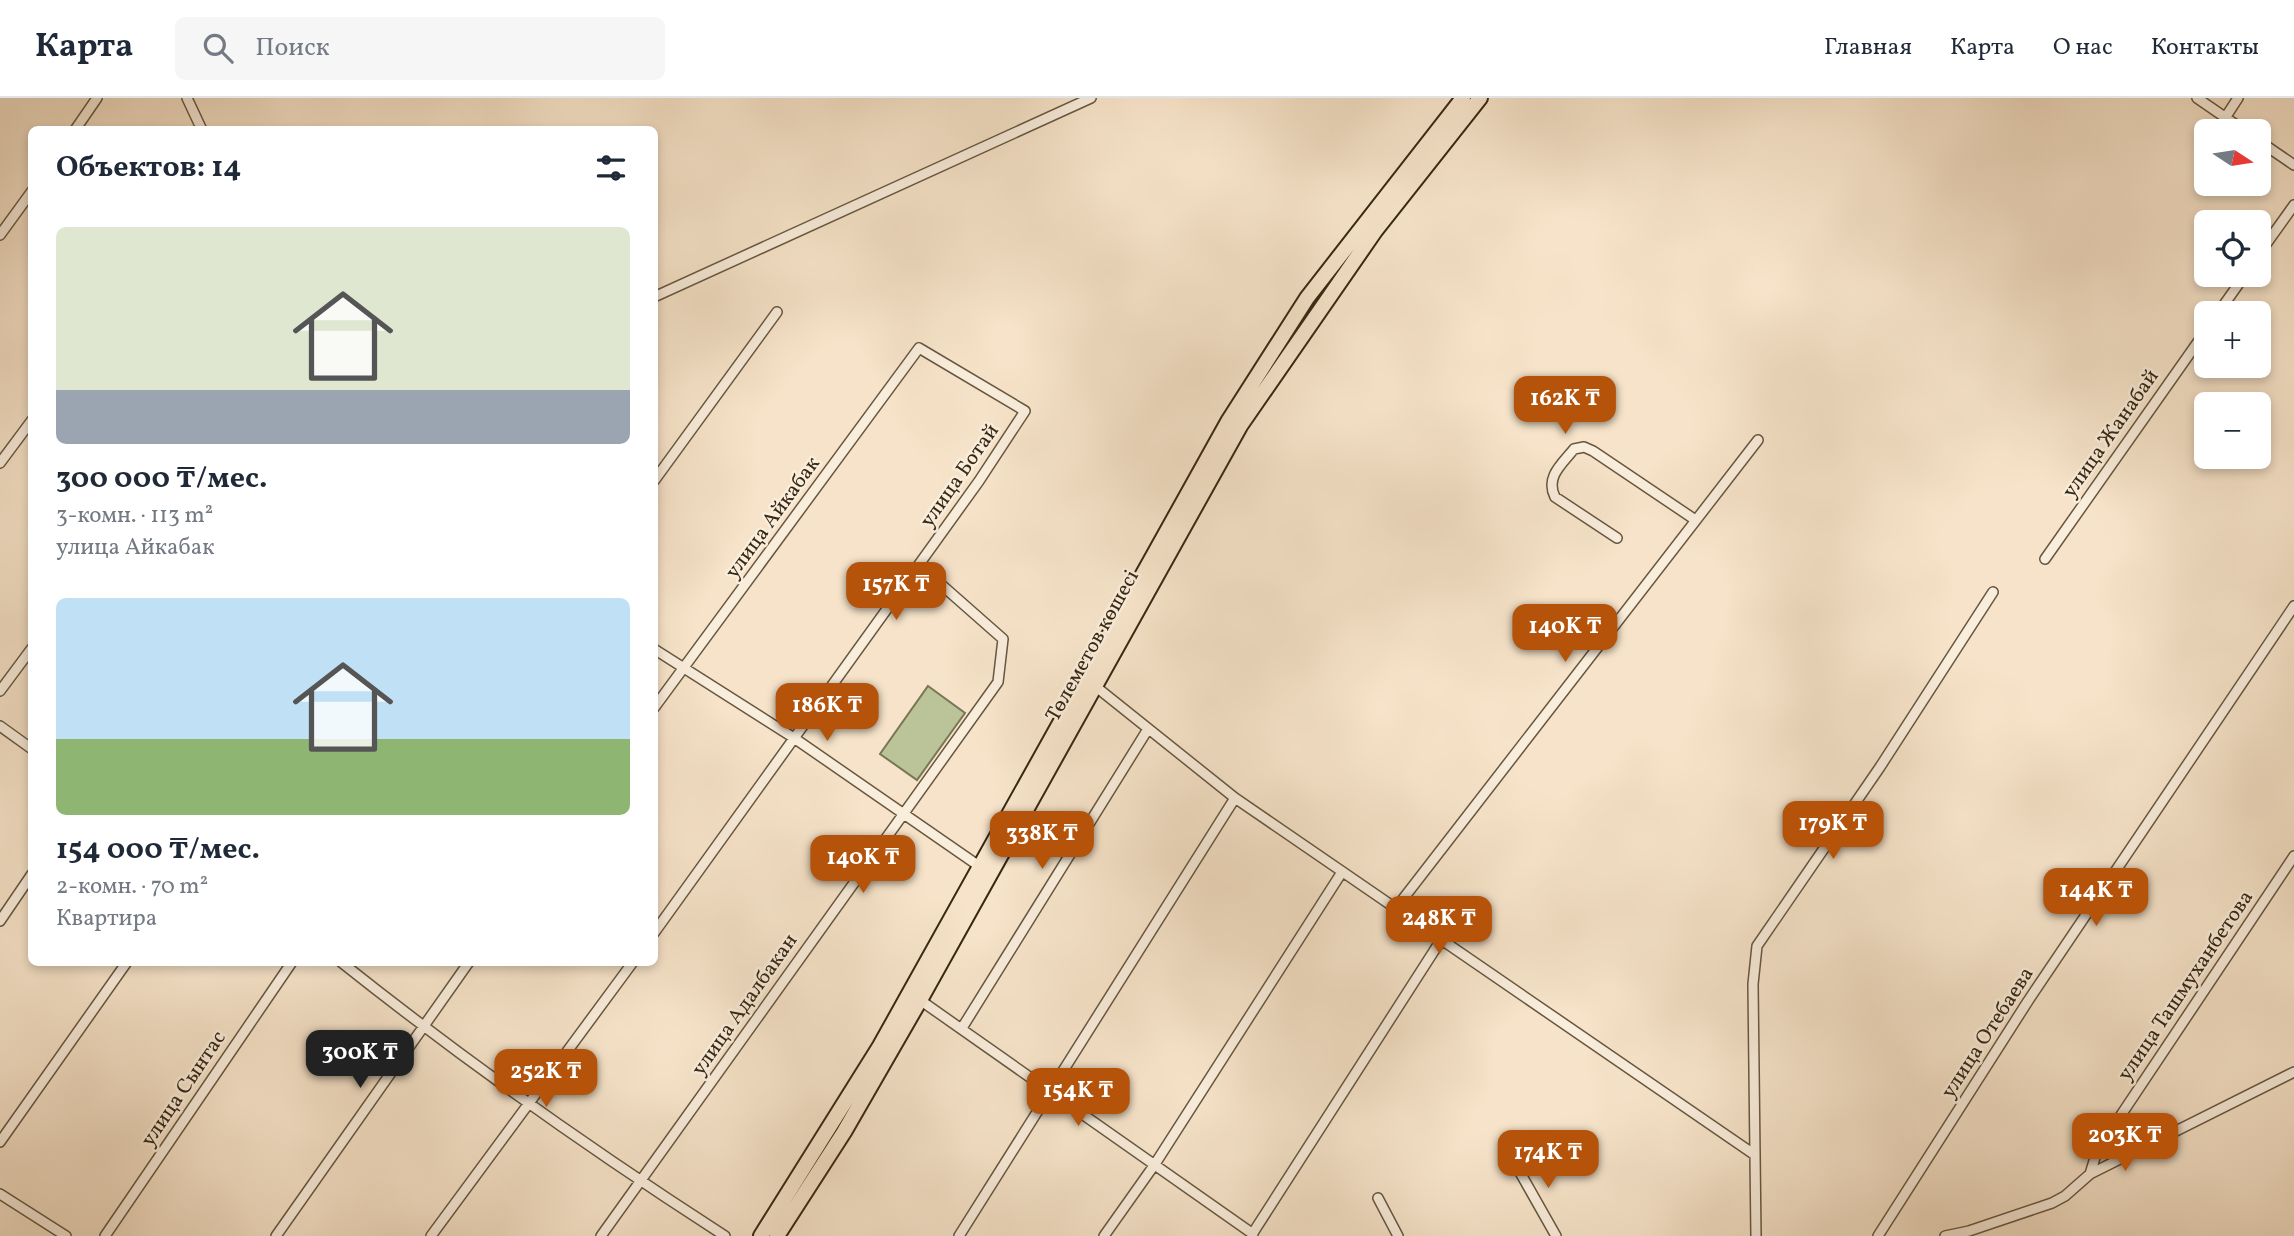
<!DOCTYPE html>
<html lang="ru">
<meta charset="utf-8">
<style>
body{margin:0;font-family:Vollkorn,serif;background:#f6f6f7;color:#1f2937;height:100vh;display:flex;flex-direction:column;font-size:26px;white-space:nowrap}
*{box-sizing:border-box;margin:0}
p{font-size:23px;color:#747a83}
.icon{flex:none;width:38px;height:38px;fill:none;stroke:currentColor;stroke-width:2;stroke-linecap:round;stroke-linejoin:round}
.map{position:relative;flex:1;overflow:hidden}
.details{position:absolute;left:28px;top:28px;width:630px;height:840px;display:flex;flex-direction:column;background:#fff;border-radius:10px;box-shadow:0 4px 10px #0003}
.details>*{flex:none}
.needle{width:46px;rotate:102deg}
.buttons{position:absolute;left:2194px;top:21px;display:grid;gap:14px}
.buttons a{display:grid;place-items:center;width:77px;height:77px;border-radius:10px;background:#fff;box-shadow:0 4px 10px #0003;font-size:35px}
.price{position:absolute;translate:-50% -60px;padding:0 16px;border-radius:14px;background:#b45309;color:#fff;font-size:23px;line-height:46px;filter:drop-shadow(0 2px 4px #0008)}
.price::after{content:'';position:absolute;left:50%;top:42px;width:21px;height:16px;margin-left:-10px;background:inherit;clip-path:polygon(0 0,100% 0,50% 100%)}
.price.selected{background:#222;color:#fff}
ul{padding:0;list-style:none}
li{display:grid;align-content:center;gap:14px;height:371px;padding:0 28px}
li span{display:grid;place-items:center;height:217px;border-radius:10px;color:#555}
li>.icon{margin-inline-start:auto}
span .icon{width:126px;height:126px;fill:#fffc;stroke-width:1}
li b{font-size:30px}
h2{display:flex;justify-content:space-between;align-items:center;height:84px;padding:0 28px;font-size:30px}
header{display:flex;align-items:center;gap:42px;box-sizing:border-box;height:98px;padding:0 35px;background:#fff;border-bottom:2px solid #e0e1e3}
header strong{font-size:33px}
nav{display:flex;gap:38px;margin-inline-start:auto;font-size:24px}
.search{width:490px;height:63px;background:#f6f6f7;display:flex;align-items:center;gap:18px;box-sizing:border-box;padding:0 24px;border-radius:10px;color:#747a83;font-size:26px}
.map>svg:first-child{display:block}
</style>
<header>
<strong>Карта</strong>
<div class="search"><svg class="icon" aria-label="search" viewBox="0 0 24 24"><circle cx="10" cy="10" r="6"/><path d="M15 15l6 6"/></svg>Поиск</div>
<nav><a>Главная</a><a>Карта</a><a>О нас</a><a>Контакты</a></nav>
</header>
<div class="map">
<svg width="2294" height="1138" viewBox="0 0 2294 1138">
<rect width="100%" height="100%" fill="#f6e3c9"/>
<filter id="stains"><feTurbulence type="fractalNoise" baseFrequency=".00286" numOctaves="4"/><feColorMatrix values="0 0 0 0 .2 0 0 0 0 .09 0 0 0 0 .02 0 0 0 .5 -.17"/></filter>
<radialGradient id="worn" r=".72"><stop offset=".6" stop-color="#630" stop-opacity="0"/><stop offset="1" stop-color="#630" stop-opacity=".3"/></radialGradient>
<path fill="#bbc498" stroke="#797656" stroke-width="2" d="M928 588 965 615 917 682 880 656Z"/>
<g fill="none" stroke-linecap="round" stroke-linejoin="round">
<g stroke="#675740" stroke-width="12">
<path id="minor" d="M187 0 202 32
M2197 0 2245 33
M2225 20 2238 0
M75 32 97 0
M2259 43 2294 67
M0 137 32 93
M2259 156 2294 107
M654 199 1091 0
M2218 215 2245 177
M0 365 32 322
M654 383 777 214
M1617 440 1555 399C1545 379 1562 366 1574 351L1584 349 1593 353 1694 421
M2045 461 2207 231
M654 551 794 640 979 768
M1095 588 1235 700 1755 1057 1756 1138
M0 593 32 550
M654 610 919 250 1025 313 979 383 654 835
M0 628 32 651
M1396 810 1758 342
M0 823 32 776
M341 864C464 962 593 1053 725 1138
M920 902 1253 1136
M962 930 1148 631
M0 1044 127 864
M1755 1057 1753 886 1757 848 1880 669 1993 494
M1513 1062 1556 1138
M2090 1076 2097 1053 2294 758
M0 1096 66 1138
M1378 1100 1398 1138
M105 1138 292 864
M276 1138 469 864
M431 1138 633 864
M601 1138 998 584 1003 541 919 467
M959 1138 1235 700
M1104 1138 1155 1066 1342 774
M1251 1138 1441 842
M1878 1138 2028 903 2294 508
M1945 1138 1969 1133 2052 1105 2065 1098 2090 1076 2294 974"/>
</g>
<g stroke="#372813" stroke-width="18">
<path id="primary" d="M761 1138 880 948 1229 322 1307 200 1463 0
M777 1138 844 1034 920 902 1240 328 1375 133 1480 0"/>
</g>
<use href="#minor" stroke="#f9eddc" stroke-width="9"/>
<use href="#primary" stroke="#f6e3c9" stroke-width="14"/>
</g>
<g text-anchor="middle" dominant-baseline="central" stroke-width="5" stroke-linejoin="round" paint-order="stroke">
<g font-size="21" fill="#372813" stroke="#f9eddc">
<text transform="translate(2111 336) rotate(-55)">улица Жанабай</text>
<text transform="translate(960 378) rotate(-55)">улица Ботай</text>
<text transform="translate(773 420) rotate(-54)">улица Айкабак</text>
<text transform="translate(1093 548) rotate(-61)">Төлеметов көшесі</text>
<text transform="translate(2186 888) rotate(-56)">улица Ташмуханбетова</text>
<text transform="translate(745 907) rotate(-55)">улица Адалбакан</text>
<text transform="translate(1988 935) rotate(-57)">улица Отебаева</text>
<text transform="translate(184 991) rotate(-56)">улица Сынтас</text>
</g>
</g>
<rect width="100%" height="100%" filter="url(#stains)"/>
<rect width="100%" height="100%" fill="url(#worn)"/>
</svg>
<div class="buttons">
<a><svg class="needle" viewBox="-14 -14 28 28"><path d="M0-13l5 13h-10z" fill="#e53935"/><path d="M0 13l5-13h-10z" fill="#747a83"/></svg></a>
<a><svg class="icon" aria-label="locate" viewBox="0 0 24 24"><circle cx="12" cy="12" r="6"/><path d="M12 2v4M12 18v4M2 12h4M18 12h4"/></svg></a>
<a>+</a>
<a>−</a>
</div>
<b class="price" style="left:1565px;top:338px">162K ₸</b>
<b class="price" style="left:896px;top:524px">157K ₸</b>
<b class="price" style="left:1565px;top:566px">140K ₸</b>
<b class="price" style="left:827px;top:645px">186K ₸</b>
<b class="price" style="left:1833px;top:763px">179K ₸</b>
<b class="price" style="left:1042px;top:773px">338K ₸</b>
<b class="price" style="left:863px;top:797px">140K ₸</b>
<b class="price" style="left:2096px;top:830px">144K ₸</b>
<b class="price" style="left:1439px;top:858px">248K ₸</b>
<b class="price selected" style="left:360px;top:992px">300K ₸</b>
<b class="price" style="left:546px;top:1011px">252K ₸</b>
<b class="price" style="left:1078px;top:1030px">154K ₸</b>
<b class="price" style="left:2125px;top:1075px">203K ₸</b>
<b class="price" style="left:1548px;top:1092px">174K ₸</b>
<section class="details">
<h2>Объектов: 14<svg class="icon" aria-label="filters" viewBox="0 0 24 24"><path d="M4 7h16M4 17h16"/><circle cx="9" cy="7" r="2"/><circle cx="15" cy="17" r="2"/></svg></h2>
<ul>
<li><span style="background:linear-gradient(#dfe7d0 75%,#9aa5b1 0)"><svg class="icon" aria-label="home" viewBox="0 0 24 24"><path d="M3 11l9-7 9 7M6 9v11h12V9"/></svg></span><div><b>300 000 ₸/мес.</b><p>3-комн. · 113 m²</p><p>улица Айкабак</p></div></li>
<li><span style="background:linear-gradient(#bfe0f5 65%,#8fb573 0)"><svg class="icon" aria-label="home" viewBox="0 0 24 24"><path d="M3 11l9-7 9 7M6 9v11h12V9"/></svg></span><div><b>154 000 ₸/мес.</b><p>2-комн. · 70 m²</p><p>Квартира</p></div></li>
</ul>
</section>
</div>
